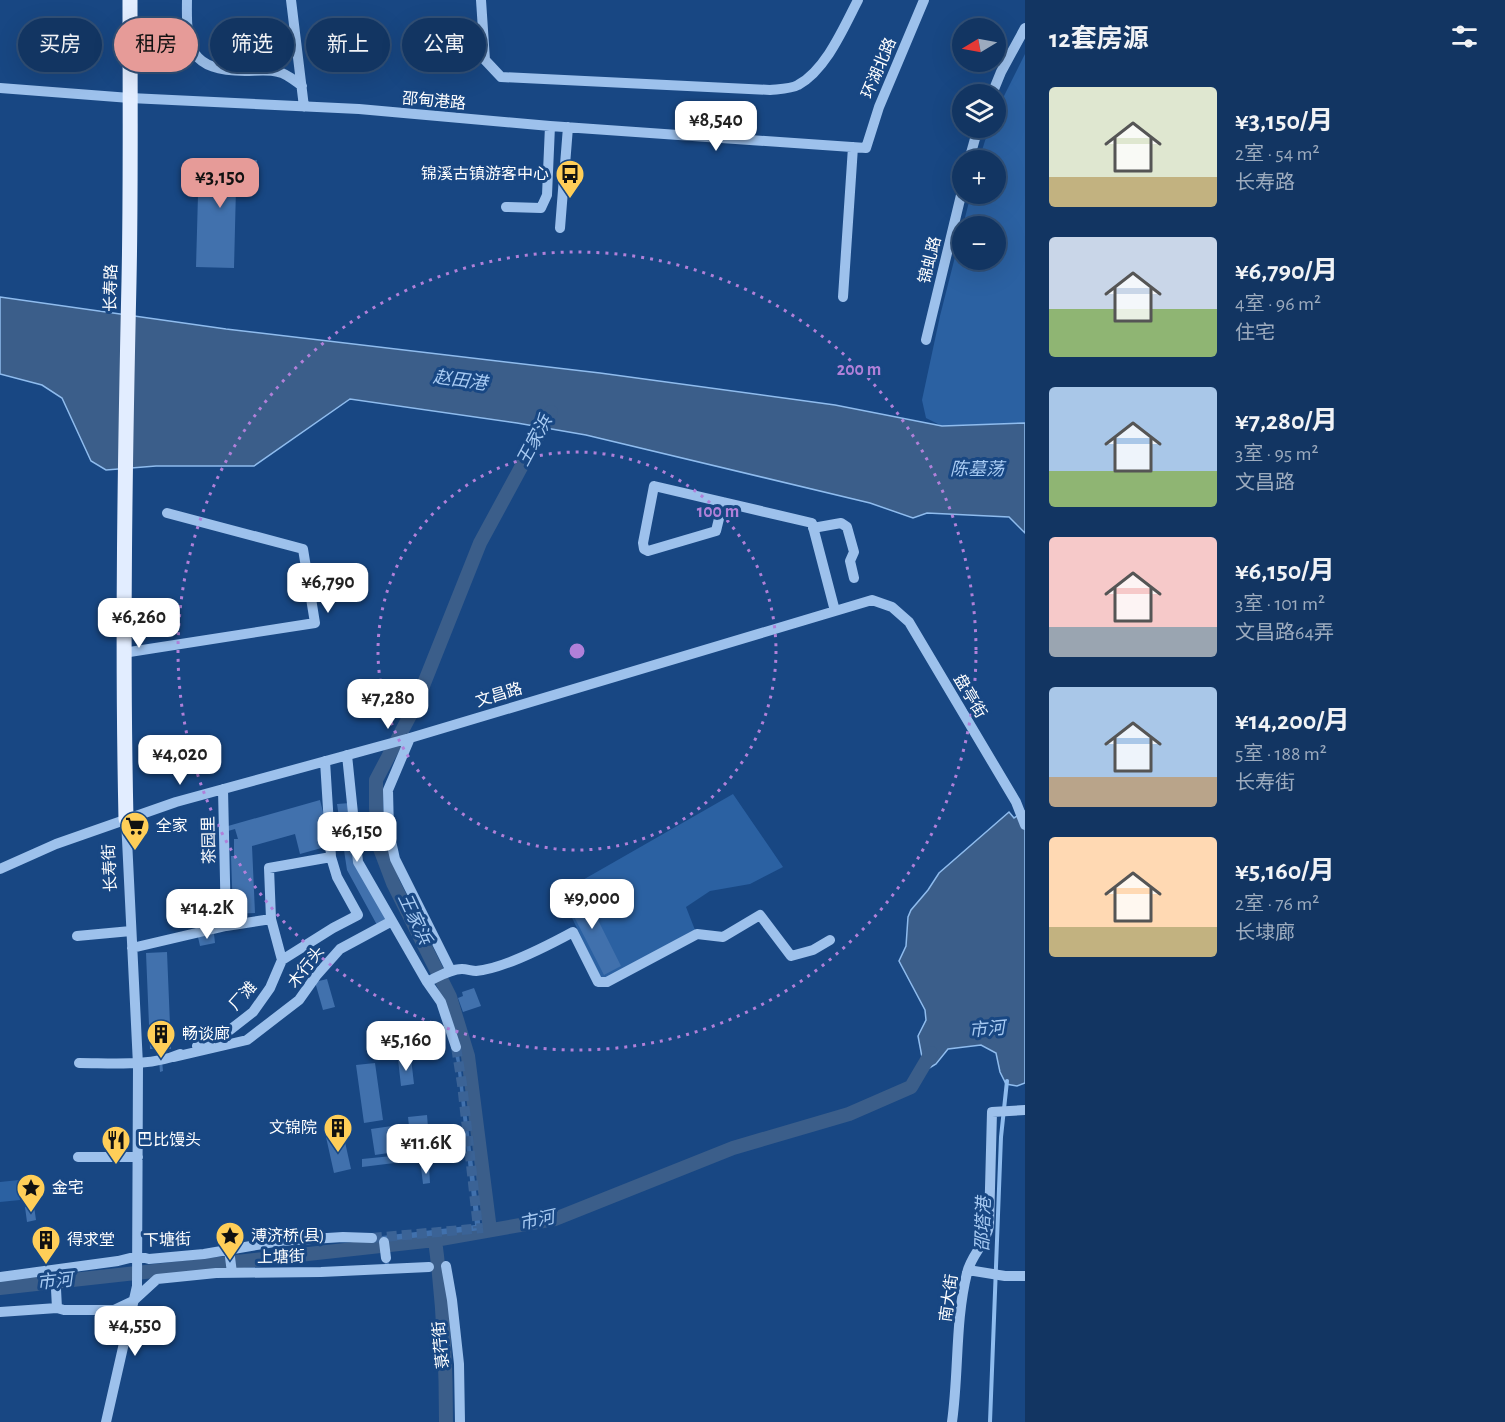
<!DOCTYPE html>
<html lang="zh">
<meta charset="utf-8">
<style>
body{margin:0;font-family:"Alegreya Sans","Noto Sans SC",sans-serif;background:#1f406b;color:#f1f3f6;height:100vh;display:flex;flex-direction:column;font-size:22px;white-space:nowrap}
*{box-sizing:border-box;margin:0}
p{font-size:20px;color:#9cabbe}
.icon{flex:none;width:33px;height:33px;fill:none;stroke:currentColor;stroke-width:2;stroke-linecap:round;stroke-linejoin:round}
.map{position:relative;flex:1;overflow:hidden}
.side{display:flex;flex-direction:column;background:#123562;width:480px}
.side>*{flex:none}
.guide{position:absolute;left:18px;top:18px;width:570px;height:54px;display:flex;gap:12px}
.needle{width:39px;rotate:260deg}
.controls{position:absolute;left:952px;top:18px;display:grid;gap:12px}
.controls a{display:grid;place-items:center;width:54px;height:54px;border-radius:50%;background:#123562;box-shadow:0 6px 24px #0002,0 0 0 2px #315077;font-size:30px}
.price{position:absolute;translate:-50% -51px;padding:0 14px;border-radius:12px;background:#fff;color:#222;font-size:20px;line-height:39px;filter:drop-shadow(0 2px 3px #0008)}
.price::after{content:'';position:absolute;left:50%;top:36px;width:18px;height:14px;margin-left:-9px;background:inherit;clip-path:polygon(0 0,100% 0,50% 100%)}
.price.current{background:#e69b98;color:#111}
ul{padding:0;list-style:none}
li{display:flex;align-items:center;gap:18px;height:150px;padding:0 24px}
li span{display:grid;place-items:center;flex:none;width:168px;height:120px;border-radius:6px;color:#555}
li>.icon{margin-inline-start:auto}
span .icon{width:72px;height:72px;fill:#fffc;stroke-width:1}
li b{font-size:26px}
h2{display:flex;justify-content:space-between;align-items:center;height:72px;padding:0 24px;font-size:26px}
.tag{padding:0 21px;border-radius:27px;background:#123562;box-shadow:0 6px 24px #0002,0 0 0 2px #315077;font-size:21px;line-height:54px}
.tag.current{background:#e69b98;color:#111}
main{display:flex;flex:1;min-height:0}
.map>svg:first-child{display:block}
</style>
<main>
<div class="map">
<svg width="1025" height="1422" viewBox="0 0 1025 1422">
<rect width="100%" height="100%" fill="#184783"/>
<path fill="#2b61a2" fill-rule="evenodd" d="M1025 54V423L942 426 926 418 922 400 940 316 971 194H996V160H979L989 128H996V112ZM963 226H996V260H963Z
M733 794 783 867 750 884 710 891 686 907 695 930 602 980 560 893Z
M19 1180 20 1200 0 1202V1182Z"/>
<path fill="#3b5e8a" stroke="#8fbcee" stroke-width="1.5" d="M0 297 226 329 600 373 835 405 942 426 1025 423V533L1009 517 927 513 913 518 870 503 586 435 517 423 350 399 254 466H156L106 470 91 461 62 398 42 385 0 374Z
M1025 811V1083L1017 1086 1006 1084 1000 1072 996 1053 981 1045 948 1049 936 1064 926 1070 922 1067V1057L918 1036 926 1020 925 1010 899 961 906 946 908 917 911 910 928 890 939 873 1009 812 1014 818Z"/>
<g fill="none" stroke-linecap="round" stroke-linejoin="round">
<path stroke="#8fbcee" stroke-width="4" d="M990 1422 1001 1137 1007 1081"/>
<path stroke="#3b5e8a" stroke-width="14" d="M490 1230 468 1056 450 997 393 883 379 846 376 808V780L415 706 480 543 551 412
M435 1240C443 1300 446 1361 446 1422
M0 1288 435 1240 555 1219 733 1148 849 1114 911 1087 931 1053"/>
</g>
<path fill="#4171ad" d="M199 159 257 160 256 189 236 188 234 268 196 267Z
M320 800 325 820 318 822 325 847 300 854 295 834 252 846 255 913 233 914 231 856H234V839H238L235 829 221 833V828Z
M350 803 357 868 387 918 377 925 347 870 337 804Z
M581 886 621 966 604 975 563 895Z
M214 934 215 943 200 946 198 937Z
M167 952 171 1049H161L163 1071 160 1072 158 1049H150L146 953Z
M327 979 335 1007 323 1010 315 982Z
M474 988 481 1006 463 1012 458 998 463 996 462 992Z
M458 1046 481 1230 387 1241 389 1266H385L382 1236 475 1225 457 1063 453 1047Z
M411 1058 414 1084 401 1086 398 1059Z
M375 1063 383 1120 364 1123 356 1065Z
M427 1115 430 1152H434L435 1158 362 1167V1159L412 1154 408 1117Z
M392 1126 395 1152 375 1155 371 1129Z
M343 1133 351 1169 334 1173 326 1137Z
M429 1166 430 1183 423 1184 421 1167Z
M34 1206 36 1220 27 1222 25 1207Z"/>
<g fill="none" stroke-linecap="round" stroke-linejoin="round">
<path stroke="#3b6396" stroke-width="10" stroke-dasharray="10 5" stroke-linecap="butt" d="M456 1047 462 1084 478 1228
M372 1238 483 1228"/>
<path stroke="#9dc1ec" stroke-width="10" d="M187 0C186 50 190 70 245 71 256 71 268 69 278 72 286 73 295 81 302 86
M291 0 304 107
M481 0 485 60 501 77 770 90C779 89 791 89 798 85 826 70 844 27 858 0
M0 88 130 98 359 109 550 126 866 148 879 107 924 0
M992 94 1001 72 1025 28
M969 160 978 128
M506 207 541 208 547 195 550 126
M560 228 568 127
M843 297 853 147
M926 340 963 187
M723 502 716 531 648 551 644 549 643 543 654 486 812 523 835 611
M813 528 841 523 847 527 854 552 850 561 854 578
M123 653 315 623 303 549 167 513
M410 738 388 790 389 832 395 859 451 971
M347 755 358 862 392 921
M223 789 226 926
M0 869 56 844 176 802 410 738 872 600 892 607 909 622 1016 802 1025 825
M77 936 131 931
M132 948 226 926 271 919
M282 960 333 928 358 915 337 877 331 857 325 761
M427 982 441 1002 456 1047
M197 1046 226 1033 253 1012 270 988 282 960 271 919 269 868 331 857
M174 1057 247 1040 299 1000 316 976 340 949 392 921 427 982C438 977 450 969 462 969 467 969 472 971 476 971 502 969 549 945 573 932L598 982H607L697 934 723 937 760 915 791 956 813 950 830 940
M79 1063C111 1063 150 1067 180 1054
M78 1157H138
M384 1242 386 1258
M229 1249 232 1273
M446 1266 452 1300 459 1364 460 1422
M55 1270 57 1308
M968 1270 1005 1276H1025
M0 1277 118 1261 138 1256 149 1259 204 1254 280 1241 343 1237 372 1238
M0 1312 57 1308 64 1310H114L133 1301 157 1279 216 1273 321 1272 429 1267
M106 1422 137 1286 138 1065 126 819
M952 1422C959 1372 955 1321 967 1273 971 1255 986 1244 989 1226L992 1112 1025 1110"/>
<path stroke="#e2edff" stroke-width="15" d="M126 819C122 639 125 460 129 281 131 187 130 94 130 0"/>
</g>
<g fill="none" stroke="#b080d9" stroke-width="3" stroke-dasharray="3 6">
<circle cx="577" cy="651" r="199"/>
<circle cx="577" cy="651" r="399"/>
</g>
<defs>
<g id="bus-pin" transform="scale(1.5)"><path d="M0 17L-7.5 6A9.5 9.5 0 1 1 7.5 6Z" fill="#ffce58" stroke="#184783"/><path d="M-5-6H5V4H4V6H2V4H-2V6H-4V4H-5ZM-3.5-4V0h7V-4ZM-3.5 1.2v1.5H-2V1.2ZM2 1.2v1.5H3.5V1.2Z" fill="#111"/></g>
<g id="supermarket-pin" transform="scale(1.5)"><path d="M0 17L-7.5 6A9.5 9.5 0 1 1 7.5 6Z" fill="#ffce58" stroke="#184783"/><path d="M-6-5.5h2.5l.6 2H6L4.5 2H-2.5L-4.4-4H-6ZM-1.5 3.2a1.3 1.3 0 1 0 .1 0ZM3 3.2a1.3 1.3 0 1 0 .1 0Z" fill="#111"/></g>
<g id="building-pin" transform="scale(1.5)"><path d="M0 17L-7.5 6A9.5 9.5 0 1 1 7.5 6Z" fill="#ffce58" stroke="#184783"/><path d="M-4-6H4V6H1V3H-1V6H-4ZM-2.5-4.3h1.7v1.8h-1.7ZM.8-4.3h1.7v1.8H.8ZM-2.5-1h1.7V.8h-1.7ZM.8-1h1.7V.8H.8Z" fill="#111"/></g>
<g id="restaurant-pin" transform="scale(1.5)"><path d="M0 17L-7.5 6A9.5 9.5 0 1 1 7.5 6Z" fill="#ffce58" stroke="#184783"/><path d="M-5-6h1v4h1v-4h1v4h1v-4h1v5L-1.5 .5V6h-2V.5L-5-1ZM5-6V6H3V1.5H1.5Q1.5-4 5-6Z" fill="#111"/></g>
<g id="sight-pin" transform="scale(1.5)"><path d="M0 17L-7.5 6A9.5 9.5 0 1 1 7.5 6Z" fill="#ffce58" stroke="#184783"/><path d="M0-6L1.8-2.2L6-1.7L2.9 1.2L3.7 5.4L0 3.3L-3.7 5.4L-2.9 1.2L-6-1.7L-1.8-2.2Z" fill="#111"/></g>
</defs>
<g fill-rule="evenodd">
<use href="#bus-pin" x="570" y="174"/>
<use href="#supermarket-pin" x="135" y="826"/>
<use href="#building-pin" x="161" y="1034"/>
<use href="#building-pin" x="338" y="1128"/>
<use href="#restaurant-pin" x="116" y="1140"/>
<use href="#sight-pin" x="31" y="1188"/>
<use href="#sight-pin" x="230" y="1236"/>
<use href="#building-pin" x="46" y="1240"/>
</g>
<g text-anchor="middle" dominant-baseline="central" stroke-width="6" stroke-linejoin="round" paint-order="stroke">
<g font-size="16" fill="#fff" stroke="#184783">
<text transform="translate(879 68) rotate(-67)">环湖北路</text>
<text transform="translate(434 101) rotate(5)">邵甸港路</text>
<text transform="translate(930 260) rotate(-76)">锦虬路</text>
<text transform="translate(111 288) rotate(-89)">长寿路</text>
<text transform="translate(499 695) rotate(-17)">文昌路</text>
<text transform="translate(970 696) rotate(59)">盘亭街</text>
<text transform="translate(209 840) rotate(-91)">茶园里</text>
<text transform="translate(110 868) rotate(-93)">长寿街</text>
<text transform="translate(306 967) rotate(-52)">木行头</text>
<text transform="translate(243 996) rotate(-48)">厂滩</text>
<text transform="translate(167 1240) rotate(-2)">下塘街</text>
<text transform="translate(281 1257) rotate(-1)">上塘街</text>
<text transform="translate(949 1298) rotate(-82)">南大街</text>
<text transform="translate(441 1345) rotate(-96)">菉荇街</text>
</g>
<g font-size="16" fill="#fff" stroke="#184783" text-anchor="start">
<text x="549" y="174" text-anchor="end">锦溪古镇游客中心</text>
<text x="156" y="826">全家</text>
<text x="182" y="1034">畅谈廊</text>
<text x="317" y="1128" text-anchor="end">文锦院</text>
<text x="137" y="1140">巴比馒头</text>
<text x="52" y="1188">金宅</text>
<text x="251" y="1236">溥济桥(县)</text>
<text x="67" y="1240">得求堂</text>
</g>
<g font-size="18" font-style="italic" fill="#a8cbf3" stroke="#184783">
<text transform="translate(460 381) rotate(8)">赵田港</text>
<text transform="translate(535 441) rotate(-62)">王家浜</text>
<text x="977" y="470">陈墓荡</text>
<text transform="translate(414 919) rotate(65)">王家浜</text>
<text transform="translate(987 1030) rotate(-5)">市河</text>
<text transform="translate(537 1221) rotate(-12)">市河</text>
<text transform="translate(984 1224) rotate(-88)">邵塔港</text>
<text transform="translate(55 1282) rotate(-6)">市河</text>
</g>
</g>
<circle cx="577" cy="651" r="9" fill="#b080d9" stroke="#184783" stroke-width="3"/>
<g font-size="18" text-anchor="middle" font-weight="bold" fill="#b080d9" stroke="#184783" stroke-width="6" stroke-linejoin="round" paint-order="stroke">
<text x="859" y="375">200 m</text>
<text x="718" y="517">100 m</text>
</g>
</svg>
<div class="controls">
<a><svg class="needle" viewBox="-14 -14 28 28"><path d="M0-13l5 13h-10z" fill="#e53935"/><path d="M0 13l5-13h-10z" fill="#9cabbe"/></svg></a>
<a><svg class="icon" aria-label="layers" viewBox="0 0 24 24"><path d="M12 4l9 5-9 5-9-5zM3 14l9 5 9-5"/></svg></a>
<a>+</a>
<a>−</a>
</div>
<b class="price" style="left:716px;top:152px">¥8,540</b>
<b class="price current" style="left:220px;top:209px">¥3,150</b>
<b class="price" style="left:328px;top:614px">¥6,790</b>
<b class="price" style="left:139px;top:649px">¥6,260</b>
<b class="price" style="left:388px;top:730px">¥7,280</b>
<b class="price" style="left:180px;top:786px">¥4,020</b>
<b class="price" style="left:357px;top:863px">¥6,150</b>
<b class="price" style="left:592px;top:930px">¥9,000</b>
<b class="price" style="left:207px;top:940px">¥14.2K</b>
<b class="price" style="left:406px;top:1072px">¥5,160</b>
<b class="price" style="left:426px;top:1175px">¥11.6K</b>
<b class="price" style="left:135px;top:1357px">¥4,550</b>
<div class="guide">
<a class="tag">买房</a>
<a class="tag current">租房</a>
<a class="tag">筛选</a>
<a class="tag">新上</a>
<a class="tag">公寓</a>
</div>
</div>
<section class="side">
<h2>12套房源<svg class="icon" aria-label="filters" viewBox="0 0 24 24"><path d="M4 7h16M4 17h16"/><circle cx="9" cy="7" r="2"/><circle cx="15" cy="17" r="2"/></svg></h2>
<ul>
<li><span style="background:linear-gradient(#dfe7d0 75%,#c2b280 0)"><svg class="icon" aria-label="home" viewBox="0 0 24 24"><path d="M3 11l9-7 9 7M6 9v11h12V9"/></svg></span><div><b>¥3,150/月</b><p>2室 · 54 m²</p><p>长寿路</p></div></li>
<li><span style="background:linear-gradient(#c9d6e8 60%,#8fb573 0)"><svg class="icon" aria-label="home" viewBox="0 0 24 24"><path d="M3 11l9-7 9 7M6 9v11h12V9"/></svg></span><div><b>¥6,790/月</b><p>4室 · 96 m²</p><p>住宅</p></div></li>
<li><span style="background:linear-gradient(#a9c7e8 70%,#8fb573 0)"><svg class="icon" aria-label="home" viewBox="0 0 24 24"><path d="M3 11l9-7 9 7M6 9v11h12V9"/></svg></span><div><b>¥7,280/月</b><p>3室 · 95 m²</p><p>文昌路</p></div></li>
<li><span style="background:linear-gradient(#f6c9c9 75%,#9aa5b1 0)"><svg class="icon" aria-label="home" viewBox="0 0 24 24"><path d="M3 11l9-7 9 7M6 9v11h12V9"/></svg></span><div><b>¥6,150/月</b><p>3室 · 101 m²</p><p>文昌路64弄</p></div></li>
<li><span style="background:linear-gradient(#a9c7e8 75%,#b9a48a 0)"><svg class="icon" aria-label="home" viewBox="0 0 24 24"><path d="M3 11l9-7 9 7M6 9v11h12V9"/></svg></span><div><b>¥14,200/月</b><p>5室 · 188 m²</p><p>长寿街</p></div></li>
<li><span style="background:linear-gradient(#ffd9b3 75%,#c2b280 0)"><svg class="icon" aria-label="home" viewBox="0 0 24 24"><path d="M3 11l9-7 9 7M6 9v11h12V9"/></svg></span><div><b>¥5,160/月</b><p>2室 · 76 m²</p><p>长埭廊</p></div></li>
</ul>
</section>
</main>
